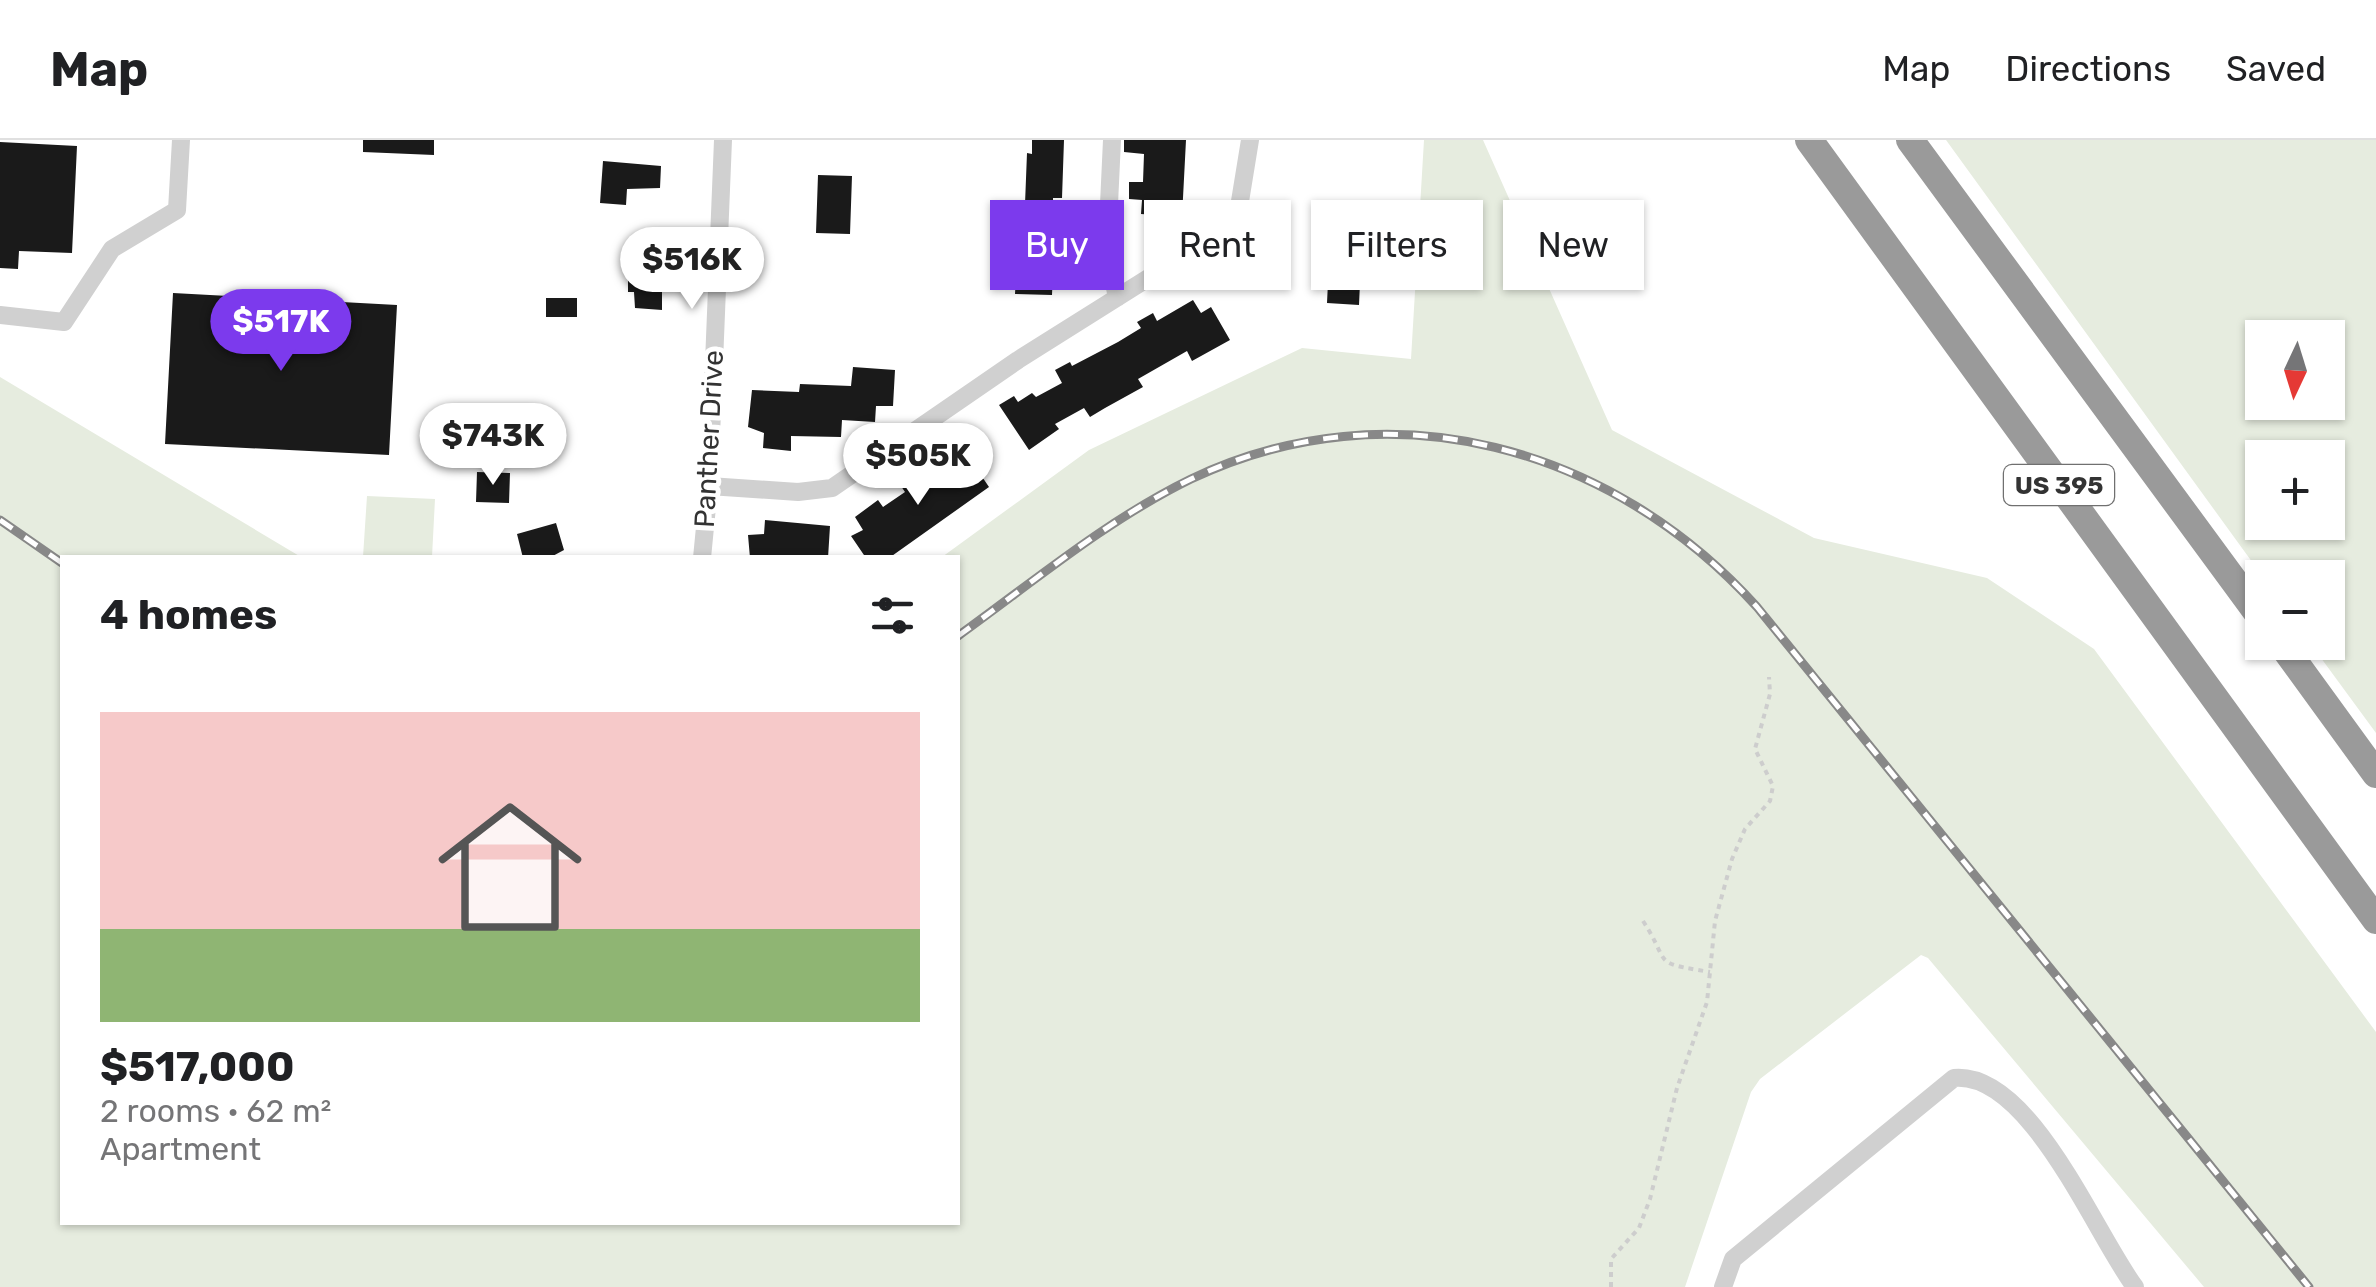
<!DOCTYPE html>
<meta charset="utf-8">
<style>
body{margin:0;font-family:Rubik,sans-serif;background:#f6f6f6;color:#202124;height:100vh;display:flex;flex-direction:column;font-size:38px;white-space:nowrap}
*{box-sizing:border-box;margin:0}
p{font-size:32px;color:#757577}
.icon{flex:none;width:55px;height:55px;fill:none;stroke:currentColor;stroke-width:2;stroke-linecap:round;stroke-linejoin:round}
.map{position:relative;flex:1;overflow:hidden}
.side{position:absolute;left:60px;top:415px;width:900px;height:670px;display:flex;flex-direction:column;background:#fff;border-radius:0px;box-shadow:0 2px 8px #0004}
.side>*{flex:none}
.hud{position:absolute;left:990px;top:60px;width:950px;height:90px;display:flex;gap:20px}
.needle{width:65px;rotate:184deg}
.fabs{position:absolute;left:2245px;top:180px;display:grid;gap:20px}
.fabs a{display:grid;place-items:center;width:100px;height:100px;border-radius:0px;background:#fff;box-shadow:0 2px 8px #0004;font-size:50px}
.price{position:absolute;translate:-50% -85px;padding:0 22px;border-radius:35px;background:#fff;color:#222;font-size:32px;line-height:65px;filter:drop-shadow(0 2px 5px #0008)}
.price::after{content:'';position:absolute;left:50%;top:60px;width:30px;height:22px;margin-left:-15px;background:inherit;clip-path:polygon(0 0,100% 0,50% 100%)}
.price.selected{background:#7c3aed;color:#fff}
ul{padding:0;list-style:none}
li{display:grid;align-content:center;gap:20px;height:530px;padding:0 40px}
li span{display:grid;place-items:center;height:310px;border-radius:0px;color:#555}
li>.icon{margin-inline-start:auto}
span .icon{width:180px;height:180px;fill:#fffc;stroke-width:1}
li b{font-size:42px}
h2{display:flex;justify-content:space-between;align-items:center;height:120px;padding:0 40px;font-size:42px}
.pill{padding:0 35px;border-radius:0px;background:#fff;box-shadow:0 2px 8px #0004;font-size:35px;line-height:90px}
.pill.selected{background:#7c3aed;color:#fff}
header{display:flex;align-items:center;gap:60px;box-sizing:border-box;height:140px;padding:0 50px;background:#fff;border-bottom:2px solid #e0e0e0}
header strong{font-size:48px}
nav{display:flex;gap:55px;margin-inline-start:auto;font-size:35px}
.map>svg:first-child{display:block}
</style>
<header>
<strong>Map</strong>
<nav><a>Map</a><a>Directions</a><a>Saved</a></nav>
</header>
<div class="map">
<svg width="2376" height="1147" viewBox="0 0 2376 1147">
<rect width="100%" height="100%" fill="#fff"/>
<path fill="#e6ecdf" fill-rule="evenodd" d="M1424 0H1483L1612 290 1814 398 1987 438 2094 509 2376 892V1147H2204L1928 818 1921 815 1760 939 1751 952 1685 1147H0V237L301 417 62 418V1082H958V418L942 417 1089 310 1302 208 1411 219Z
M1946 0H2376V593L2310 503 2328 502V438L2263 437ZM2262 198H2328V262H2262ZM2262 318H2328V382H2262Z
M367 356 435 359 432 417H363Z"/>
<path fill="#1a1a1a" d="M363 0H434V15L363 12Z
M1032 0H1064L1062 58H1053V89H1061V106H1054L1052 155 1015 154 1017 114 1023 115 1027 13 1032 14Z
M1124 0H1186L1182 77 1141 74 1142 60 1129 59V42H1143L1144 14 1124 12Z
M0 2 77 6 72 113 19 111 18 129 0 128Z
M603 21 661 26 660 48 627 49 626 65 600 63Z
M818 35 852 36 850 94 816 93Z
M636 131 662 132V170L635 168 634 152H628V136H636Z
M1328 142 1360 143 1359 165 1327 163Z
M173 153 397 165 389 315 165 304Z
M546 158H577V177H546Z
M1193 160 1201 173 1211 167 1230 200 1192 221 1187 211 1138 239 1143 247 1105 268 1090 277 1084 268 1055 284 1059 289 1029 310 999 265 1014 256 1018 262 1032 253 1036 257 1062 243 1055 230 1070 222 1072 226 1118 202 1141 188 1137 182 1153 173 1157 181Z
M853 227 895 230 893 266H876L875 282 842 280 841 297 791 296V311L763 308 764 293 748 287 752 250 799 252 800 244 851 246Z
M968 316 989 347 889 418H866L851 396 863 390 855 377 878 360 883 367 905 352 901 346 943 317 949 326Z
M477 332 510 333 509 363 476 362Z
M765 380 830 386 828 418H750L748 395 764 394Z
M556 383 564 410 549 418H523L517 394Z"/>
<g fill="none" stroke-linecap="round" stroke-linejoin="round">
<path stroke="#cdcdcd" stroke-width="4" stroke-dasharray="5 5" stroke-linecap="butt" d="M1643 781C1672 825 1649 822 1710 832
M1611 1147V1119L1639 1088 1650 1059 1677 948 1707 862 1715 781 1732 719 1745 689 1770 661 1773 646 1755 609 1770 554 1769 537"/>
<path stroke="#d0d0d0" stroke-width="18" d="M1112 0 1107 107 1117 158
M0 175 64 182 112 109 177 70 181 0
M709 346 798 352 832 348 1018 220 1161 130 1235 92 1250 0
M702 418 709 346 723 0
M1723 1147 1733 1119 1954 938C2030 931 2095 1094 2135 1147"/>
<path stroke="#9a9a9a" stroke-width="28" d="M1809 0 2376 780
M1910 0 2262 479
M2280 502 2376 634"/>
<g stroke="#888" stroke-width="9">
<path id="rail" d="M0 380 62 423
M958 496C1033 442 1107 380 1191 339 1391 244 1613 307 1757 467L2309 1147"/>
</g>
<use href="#rail" stroke="#fff" stroke-width="5" stroke-dasharray="15" stroke-linecap="butt"/>
</g>
<g text-anchor="middle" dominant-baseline="central" stroke-width="10" stroke-linejoin="round" paint-order="stroke">
<rect fill="#fff" stroke="#707070" stroke-width="2.5" x="2004" y="325" width="110" height="40" rx="8"/>
<g font-size="25" font-weight="bold" fill="#333">
<text x="2059" y="345">US 395</text>
</g>
<g font-size="28" fill="#333" stroke="#fff">
<text transform="translate(709 299) rotate(-87)">Panther Drive</text>
</g>
</g>
</svg>
<div class="fabs">
<a><svg class="needle" viewBox="-14 -14 28 28"><path d="M0-13l5 13h-10z" fill="#e53935"/><path d="M0 13l5-13h-10z" fill="#757577"/></svg></a>
<a>+</a>
<a>−</a>
</div>
<b class="price" style="left:692px;top:172px">$516K</b>
<b class="price selected" style="left:281px;top:234px">$517K</b>
<b class="price" style="left:493px;top:348px">$743K</b>
<b class="price" style="left:918px;top:368px">$505K</b>
<div class="hud">
<a class="pill selected">Buy</a>
<a class="pill">Rent</a>
<a class="pill">Filters</a>
<a class="pill">New</a>
</div>
<section class="side">
<h2>4 homes<svg class="icon" aria-label="filters" viewBox="0 0 24 24"><path d="M4 7h16M4 17h16"/><circle cx="9" cy="7" r="2"/><circle cx="15" cy="17" r="2"/></svg></h2>
<ul>
<li><span style="background:linear-gradient(#f6c9c9 70%,#8fb573 0)"><svg class="icon" aria-label="home" viewBox="0 0 24 24"><path d="M3 11l9-7 9 7M6 9v11h12V9"/></svg></span><div><b>$517,000</b><p>2 rooms · 62 m²</p><p>Apartment</p></div></li>
</ul>
</section>
</div>
